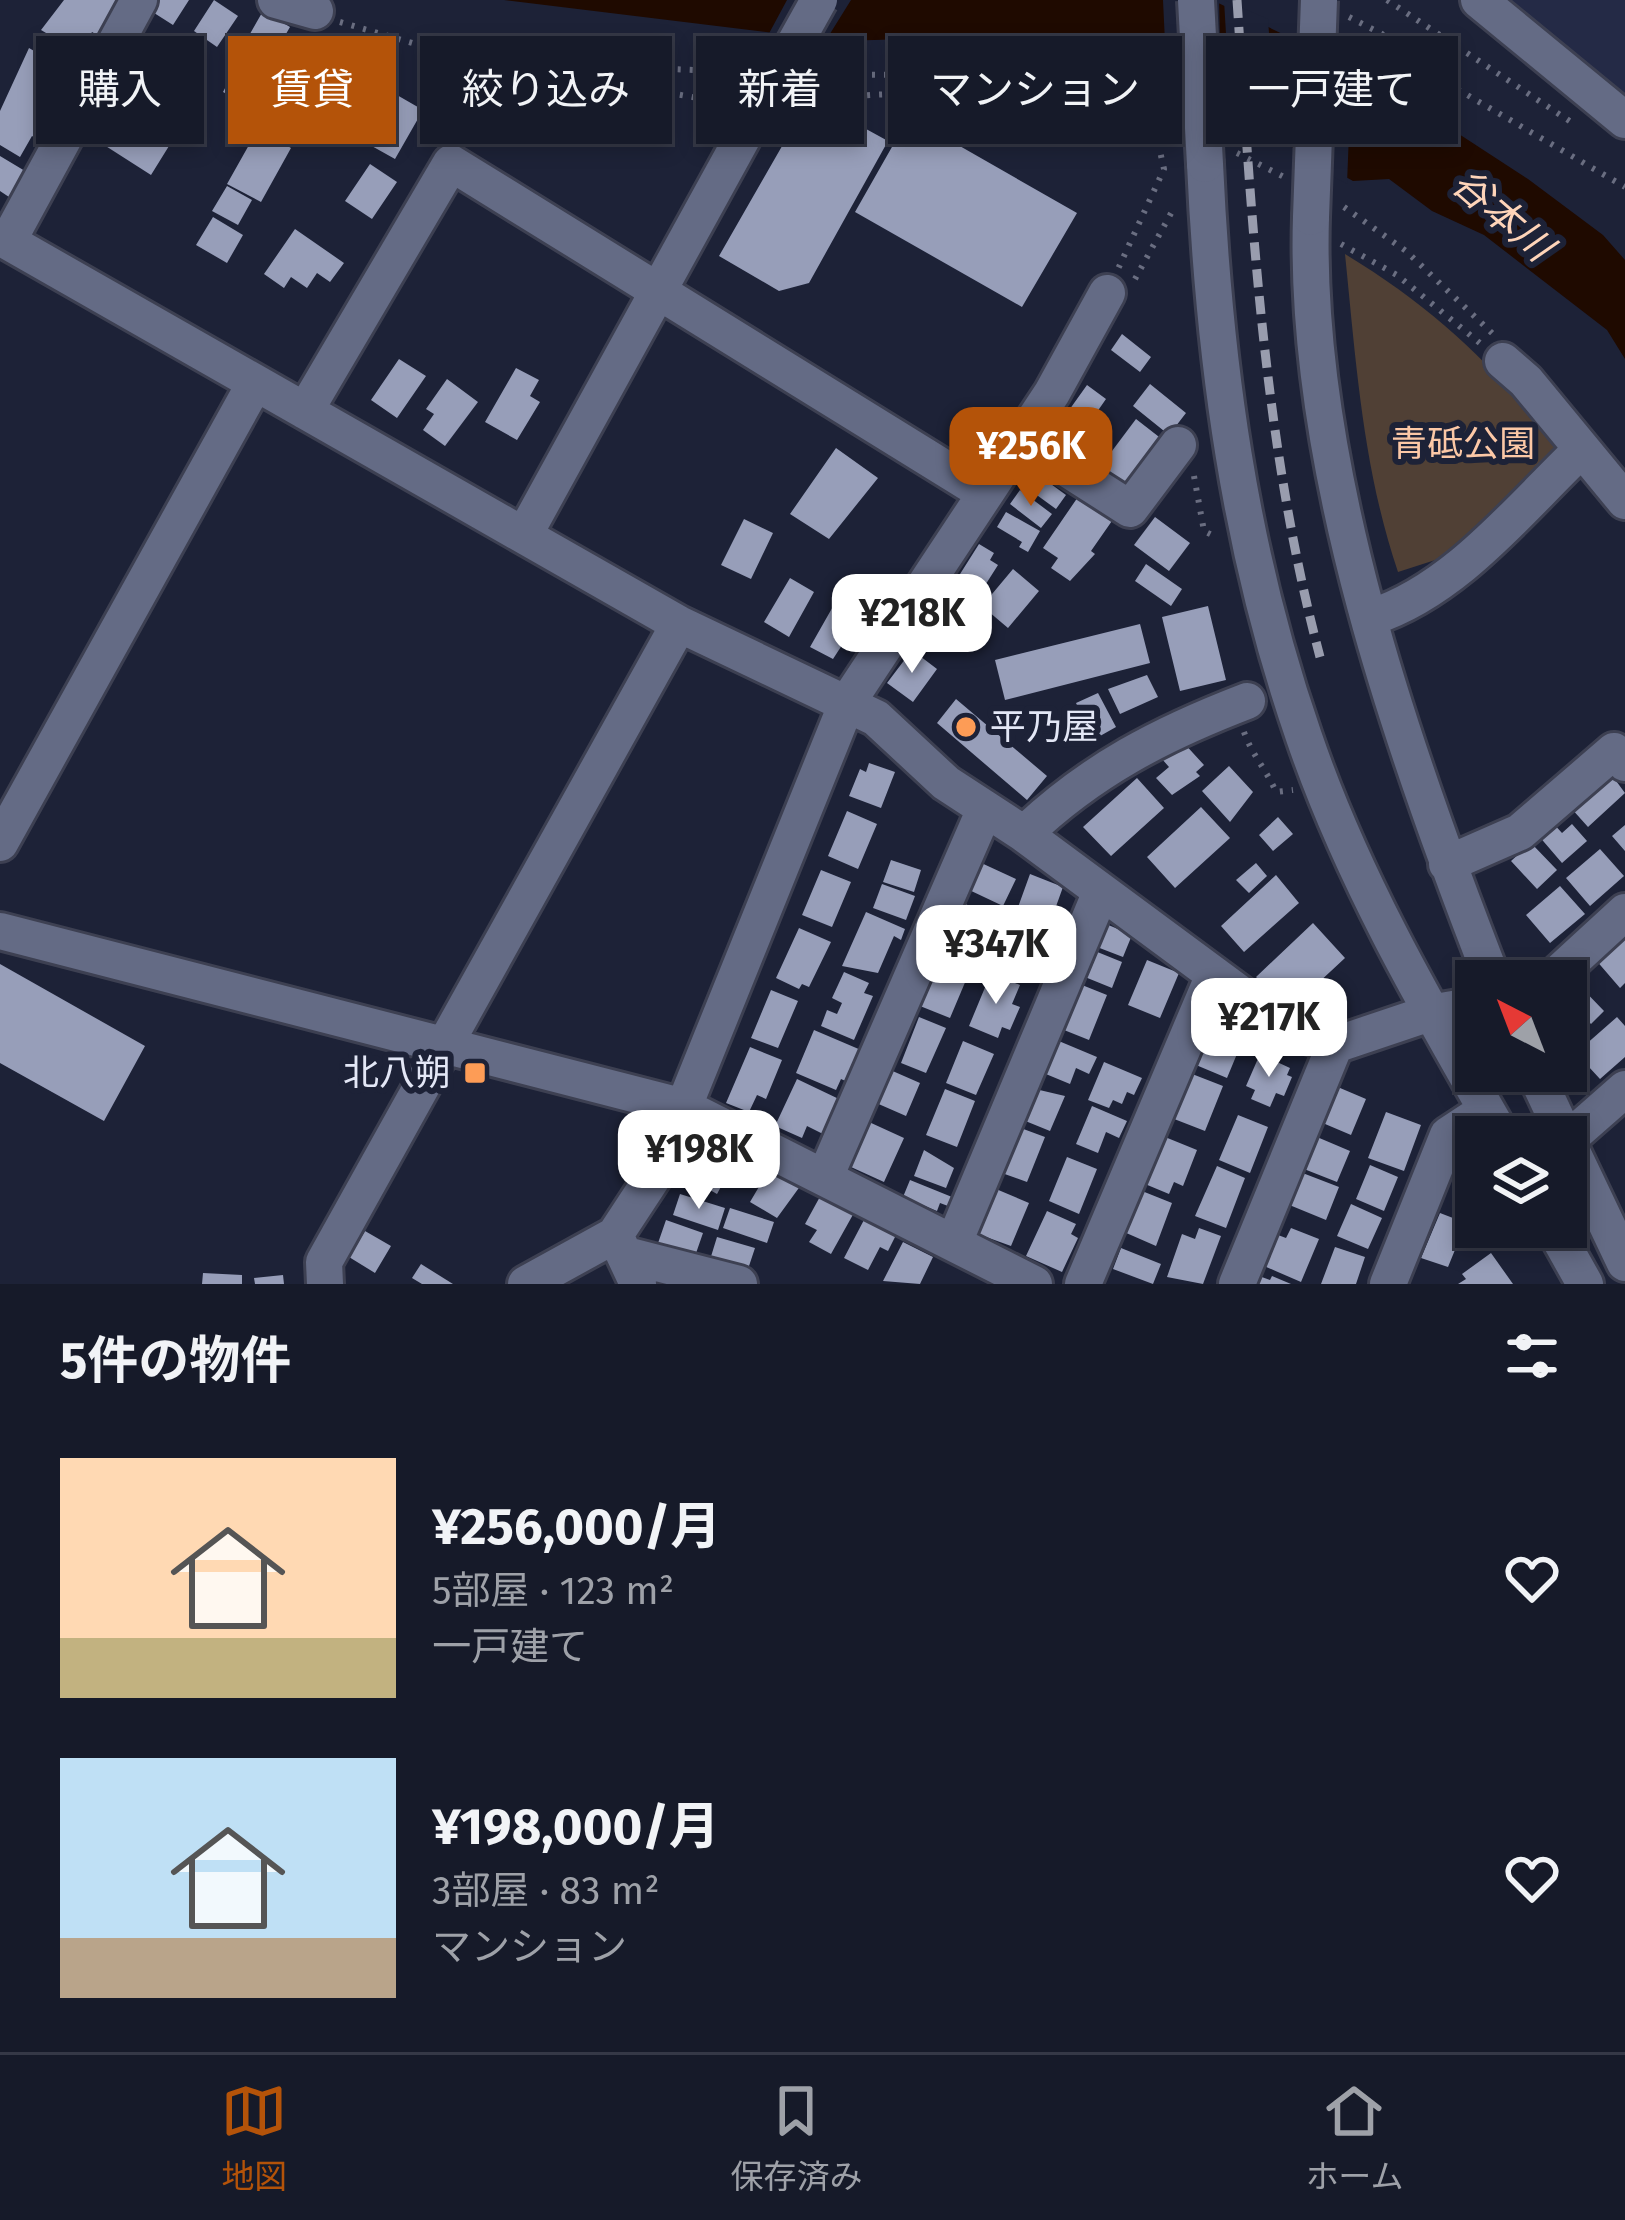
<!DOCTYPE html>
<html lang="ja">
<meta charset="utf-8">
<style>
body{margin:0;font-family:"Fira Sans","Noto Sans JP",sans-serif;background:#232735;color:#f1f3f6;height:100vh;display:flex;flex-direction:column;font-size:45px;white-space:nowrap}
*{box-sizing:border-box;margin:0}
p{font-size:39px;color:#9ea1a8}
.icon{flex:none;width:66px;height:66px;fill:none;stroke:currentColor;stroke-width:2;stroke-linecap:round;stroke-linejoin:round}
.map{position:relative;height:1284px;overflow:hidden}
.sheet{display:flex;flex-direction:column;background:#161a29;flex:1}
.sheet>*{flex:none}
.hud{position:absolute;left:36px;top:36px;width:1554px;height:108px;display:flex;gap:24px}
.needle{width:78px;rotate:318deg}
.buttons{position:absolute;left:1455px;top:960px;display:grid;gap:24px}
.buttons a{display:grid;place-items:center;width:132px;height:132px;border-radius:0px;background:#161a29;box-shadow:0 6px 18px #0003,0 0 0 3px #353846;font-size:60px}
.price{position:absolute;translate:-50% -102px;padding:0 27px;border-radius:24px;background:#fff;color:#222;font-size:39px;line-height:78px;filter:drop-shadow(0 3px 6px #0008)}
.price::after{content:'';position:absolute;left:50%;top:72px;width:36px;height:27px;margin-left:-18px;background:inherit;clip-path:polygon(0 0,100% 0,50% 100%)}
.price.selected{background:#b45309;color:#fff}
ul{padding:0;list-style:none}
li{display:flex;align-items:center;gap:36px;height:300px;padding:0 60px}
li span{display:grid;place-items:center;flex:none;width:336px;height:240px;border-radius:0px;color:#555}
li>.icon{margin-inline-start:auto}
span .icon{width:144px;height:144px;fill:#fffc;stroke-width:1}
li b{font-size:51px}
h2{display:flex;justify-content:space-between;align-items:center;height:144px;padding:0 60px;font-size:51px}
.tag{padding:0 42px;border-radius:0px;background:#161a29;box-shadow:0 6px 18px #0003,0 0 0 3px #353846;font-size:42px;line-height:108px}
.tag.selected{background:#b45309;color:#fff}
.dock{display:flex;justify-content:space-around;align-items:center;height:168px;border-top:3px solid #353846;background:#161a29;font-size:33px;color:#9ea1a8}
.dock a{display:grid;justify-items:center;gap:6px}
.dock .selected{color:#b45309}
.map>svg:first-child{display:block}
</style>
<div class="map">
<svg width="1625" height="1284" viewBox="0 0 1625 1284">
<rect width="100%" height="100%" fill="#1d2237"/>
<path fill="#242a46" d="M1502 0H1625V96L1573 54Z"/>
<path fill="#504035" d="M1345 254C1442 313 1493 367 1565 452L1457 553 1398 572C1363 469 1356 362 1345 254Z"/>
<path fill="#1f0a00" d="M504 0H1212L1370 76 1528 179 1603 235 1625 260V359L1607 330 1484 235 1432 211 1389 179 1353 181 1158 73 1040 47 943 38 839 41Z"/>
<path fill="#1d2237" d="M787 0H851L823 45 766 39Z
M1163 0H1219L1222 115 1167 85Z
M1224 0 1268 19 1277 146 1231 120Z
M1301 34 1352 58 1347 184 1295 156Z"/>
<path fill="#979eb9" d="M64 0H120L99 36 92 32 80 53 41 30Z
M158 0H189L173 25 151 11Z
M214 0 238 16 217 47 194 31Z
M263 11 290 27 265 70 238 55Z
M337 41 393 74 375 105 319 72Z
M29 48 69 71 57 92 64 97 39 140 32 136 20 157 0 145V111Z
M150 65 200 96 151 175 101 143Z
M237 65 266 80 252 107 223 92Z
M302 68 373 109 354 143 282 102Z
M390 91 423 110 395 159 361 140Z
M909 117 1077 213 1022 307 855 212Z
M846 118 888 141 809 283 779 291 719 256 797 120Z
M258 129 291 148 261 202 227 184Z
M0 156 25 171 9 197 0 191Z
M370 164 397 182 372 219 345 201Z
M227 186 252 200 238 225 212 211Z
M213 217 243 235 227 263 196 245Z
M295 229 344 263 330 282 317 273 307 288 291 277 284 288 264 274Z
M1122 334 1151 357 1140 372 1111 350Z
M399 359 426 376 397 418 371 400Z
M516 368 539 380 530 396 540 402 517 440 485 422Z
M447 379 478 402 445 446 423 430 434 414 426 409Z
M1150 384 1186 413 1169 435 1133 406Z
M1087 385 1106 399 1067 455 1047 441Z
M1136 419 1163 440 1126 487 1100 467Z
M836 448 878 478 829 539 790 514Z
M1033 471 1066 495 1056 509 1023 485Z
M1020 490 1052 514 1041 528 1010 504Z
M1080 494 1114 518 1091 551 1095 554 1070 581 1051 568 1058 558 1043 548Z
M1006 512 1040 531 1028 552 1019 547 1022 542 997 527Z
M1155 517 1190 543 1169 571 1134 545Z
M744 519 773 533 751 579 721 565Z
M979 544 994 553 990 560 998 565 984 587 978 582 971 592 955 582Z
M1146 564 1182 589 1171 606 1135 581Z
M1013 569 1039 591 1008 628 982 606Z
M790 578 814 592 789 637 764 622Z
M835 603 861 616 833 659 810 647Z
M1208 606 1226 680 1180 691 1162 617Z
M1140 624 1150 663 1005 700 995 660Z
M912 650 937 669 913 702 887 683Z
M1147 675 1158 697 1120 714 1108 689Z
M1098 693 1116 727 1093 740 1076 703Z
M956 699 1047 776 1027 800 937 723Z
M1182 741 1204 765 1196 772 1200 776 1172 795 1156 778 1169 767 1162 759Z
M869 763 895 772 881 808 849 796 860 769 866 772Z
M1229 766 1253 792 1230 822 1202 791Z
M1608 770 1625 793 1588 827 1571 808Z
M1137 778 1164 808 1111 856 1083 827Z
M1201 807 1230 838 1175 888 1147 857Z
M847 811 877 824 858 869 828 856Z
M1278 817 1293 834 1273 851 1259 835Z
M1552 822 1562 833 1572 824 1587 841 1562 863 1538 835Z
M1625 825V851L1612 836Z
M1531 843 1557 870 1537 889 1511 861Z
M1600 849 1624 876 1590 906 1566 878Z
M891 860 921 870 914 892 883 882Z
M977 861 1016 879 1003 906 965 888Z
M1256 863 1267 876 1249 893 1236 880Z
M821 870 851 882 832 927 802 915Z
M1030 874 1063 887 1054 912 1046 909 1043 920 1017 910Z
M1276 875 1299 903 1244 952 1221 926Z
M882 884 915 896 906 920 873 908Z
M1560 886 1585 914 1550 943 1526 915Z
M959 901 991 916 968 967 950 958 954 948 939 941Z
M866 912 905 929 901 940 894 936 878 973 842 966Z
M1013 915 1050 930 1038 959 1031 956 1022 976 993 964Z
M1313 923 1345 958 1288 1011 1256 977Z
M1106 924 1132 935 1123 957 1097 947Z
M799 928 831 942 809 987 802 984 799 989 776 978Z
M1625 932V983L1620 988 1595 959Z
M1090 949 1122 962 1112 988 1080 975Z
M1147 960 1179 973 1160 1018 1128 1005Z
M938 961 969 973 950 1018 920 1006Z
M0 964 145 1046 104 1121 0 1063Z
M844 972 869 983 864 993 873 996 854 1040 821 1026 827 1010 837 1014 842 1003 832 998Z
M991 973 1020 985 1012 1004 1020 1007 1010 1030 1002 1027 998 1038 969 1026Z
M1077 983 1107 995 1089 1040 1059 1028Z
M1577 983 1604 1011 1591 1024 1566 998Z
M771 990 798 1001 778 1048 751 1038Z
M919 1017 946 1028 926 1073 901 1063Z
M1617 1017 1625 1026V1057L1600 1079 1576 1053Z
M1212 1024 1244 1037 1227 1078 1196 1065Z
M814 1030 868 1053 854 1085 841 1079 836 1090 796 1073Z
M1054 1039 1097 1057 1089 1074 1076 1068 1070 1084 1041 1072Z
M963 1041 994 1054 976 1095 946 1083Z
M750 1047 782 1060 766 1099 757 1095 749 1112 726 1103Z
M1260 1054 1290 1068 1287 1075 1292 1077 1284 1096 1276 1093 1270 1107 1251 1099 1255 1090 1246 1086Z
M1104 1062 1142 1078 1134 1095 1127 1092 1122 1104 1113 1100 1109 1108 1088 1100Z
M888 1069 920 1083 906 1116 874 1102Z
M1187 1072 1223 1086 1205 1131 1169 1117Z
M797 1079 841 1100 825 1135 807 1126 802 1138 775 1126Z
M1333 1085 1366 1099 1351 1135 1318 1121Z
M1031 1088 1065 1096 1050 1131 1018 1118Z
M945 1089 975 1101 957 1147 926 1135Z
M1092 1106 1127 1121 1119 1138 1106 1132 1098 1153 1076 1144Z
M1386 1112 1421 1125 1404 1171 1368 1158Z
M1238 1115 1268 1127 1250 1173 1219 1160Z
M869 1122 904 1138 884 1182 851 1167Z
M1018 1127 1045 1137 1027 1182 999 1172Z
M1165 1137 1197 1150 1183 1186 1174 1182 1169 1194 1145 1184Z
M1317 1137 1350 1151 1337 1182 1304 1169Z
M710 1141 735 1161 717 1194 689 1178Z
M924 1150 954 1168 946 1188 914 1176Z
M1067 1157 1097 1169 1079 1214 1049 1201Z
M1370 1165 1398 1177 1384 1211 1356 1199Z
M1217 1166 1245 1178 1226 1228 1195 1216Z
M770 1168 801 1185 777 1218 750 1202Z
M1300 1172 1339 1187 1326 1220 1287 1204Z
M910 1180 952 1197 948 1206 940 1203 937 1211 903 1197Z
M996 1189 1029 1203 1011 1246 978 1234Z
M1142 1191 1172 1203 1156 1246 1124 1232Z
M822 1193 855 1211 831 1254 809 1242 817 1230 805 1224Z
M680 1194 725 1208 718 1230 673 1215Z
M1351 1204 1382 1218 1368 1249 1337 1236Z
M730 1208 774 1222 767 1243 723 1228Z
M1047 1211 1076 1224 1071 1234 1078 1238 1062 1272 1026 1256Z
M1440 1213 1466 1223 1448 1267 1421 1258Z
M865 1218 896 1235 888 1251 880 1247 868 1270 844 1258Z
M666 1220 703 1233 694 1259 657 1246Z
M1199 1228 1221 1236 1203 1284 1167 1277 1182 1234 1195 1239Z
M1291 1228 1319 1239 1301 1282 1264 1266 1278 1235 1286 1238Z
M365 1231 391 1246 375 1273 349 1257Z
M717 1237 755 1248 746 1275 709 1263Z
M903 1242 933 1257 920 1284 883 1281Z
M1335 1247 1365 1257 1356 1284H1321Z
M1121 1248 1161 1264 1153 1284 1113 1269Z
M1491 1253 1513 1284H1458L1466 1279 1462 1274Z
M421 1264 453 1284H422L412 1278Z
M203 1273 242 1275V1284H202Z
M283 1275 284 1284H255L254 1278Z
M1259 1276 1270 1280 1272 1276 1291 1284H1256Z"/>
<g fill="none" stroke-linecap="round" stroke-linejoin="round">
<g stroke="#3d4052" stroke-width="42">
<path id="minor" d="M276 0 315 11
M1479 0 1625 120
M1205 164C1214 360 1239 550 1304 737 1352 878 1428 1008 1502 1137
M1311 217C1303 466 1403 751 1493 981
M0 237 679 624 876 718 946 783 1024 834 1285 1027 1335 1045 1430 1013 1476 1005
M8 241 139 0
M1503 361 1526 381 1625 501
M305 411 451 163 983 492
M1019 438 1130 509 1178 445
M524 535 766 95
M1372 617C1456 590 1520 508 1582 449
M1024 834C1091 770 1161 734 1247 701
M0 843 254 385
M1447 864 1520 832 1614 751 1625 763
M0 931 684 1107 1034 1284
M1550 981 1625 912
M1534 1071 1565 1137
M1566 1139 1625 1263
M1567 1140 1625 1089
M825 1177 985 809
M1553 1227 1585 1284
M955 1240 1100 894
M626 1255 739 1284
M325 1284 324 1262 679 624
M526 1284 615 1235
M638 1284 615 1235 659 1168 847 703 1052 393 1107 293
M1083 1284 1213 977
M1237 1284 1335 1045
M1388 1284 1448 1135 1486 1110"/>
</g>
<path stroke="#6a6e81" stroke-width="6" stroke-dasharray="3 9" stroke-linecap="butt" d="M1387 0 1574 124
M1349 17 1382 34 1397 54 1625 187
M340 22 450 54 726 103
M534 69 569 65 745 72
M812 74 986 76 1153 112 1171 121
M796 106C912 78 1045 103 1157 138L1164 169 1118 269
M1237 153 1284 177
M1344 207 1406 251 1493 334
M1341 244 1397 275 1481 344
M1135 279 1175 206
M1194 476 1204 531 1216 537
M1244 732C1252 755 1266 769 1276 792L1293 790"/>
<use href="#minor" stroke="#646b85" stroke-width="36"/>
<path stroke="#999dae" stroke-width="9" stroke-dasharray="18 9" stroke-linecap="butt" d="M1237 0C1252 221 1263 442 1320 657"/>
<g stroke="#3d4052" stroke-width="42" stroke-linecap="butt">
<path id="minor-bridge" d="M1196 0 1205 164
M766 95 819 0
M1311 217 1319 0"/>
</g>
<use href="#minor-bridge" stroke="#646b85" stroke-width="36"/>
</g>
<g fill="#fd9c56" stroke="#1d2237" stroke-width="4.5">
<circle cx="966" cy="727" r="12"/>
<rect x="463" y="1061" width="24" height="24" rx="6"/>
</g>
<g text-anchor="middle" dominant-baseline="central" stroke-width="12" stroke-linejoin="round" paint-order="stroke">
<g font-size="36" fill="#fcc8a6" stroke="#1d2237">
<text x="1463" y="444">青砥公園</text>
</g>
<g font-size="36" fill="#e3e7f6" stroke="#1d2237" text-anchor="start">
<text x="990" y="727">平乃屋</text>
<text x="451" y="1073" text-anchor="end">北八朔</text>
</g>
<g font-size="39" font-style="italic" fill="#fed4b9" stroke="#1d2237">
<text transform="translate(1502 215) rotate(41)">谷本川</text>
</g>
</g>
</svg>
<div class="buttons">
<a><svg class="needle" viewBox="-14 -14 28 28"><path d="M0-13l5 13h-10z" fill="#e53935"/><path d="M0 13l5-13h-10z" fill="#9ea1a8"/></svg></a>
<a><svg class="icon" aria-label="layers" viewBox="0 0 24 24"><path d="M12 4l9 5-9 5-9-5zM3 14l9 5 9-5"/></svg></a>
</div>
<b class="price selected" style="left:1031px;top:509px">¥256K</b>
<b class="price" style="left:912px;top:676px">¥218K</b>
<b class="price" style="left:996px;top:1007px">¥347K</b>
<b class="price" style="left:1269px;top:1080px">¥217K</b>
<b class="price" style="left:699px;top:1212px">¥198K</b>
<div class="hud">
<a class="tag">購入</a>
<a class="tag selected">賃貸</a>
<a class="tag">絞り込み</a>
<a class="tag">新着</a>
<a class="tag">マンション</a>
<a class="tag">一戸建て</a>
</div>
</div>
<section class="sheet">
<h2>5件の物件<svg class="icon" aria-label="filters" viewBox="0 0 24 24"><path d="M4 7h16M4 17h16"/><circle cx="9" cy="7" r="2"/><circle cx="15" cy="17" r="2"/></svg></h2>
<ul>
<li><span style="background:linear-gradient(#ffd9b3 75%,#c2b280 0)"><svg class="icon" aria-label="home" viewBox="0 0 24 24"><path d="M3 11l9-7 9 7M6 9v11h12V9"/></svg></span><div><b>¥256,000/月</b><p>5部屋 · 123 m²</p><p>一戸建て</p></div><svg class="icon" aria-label="heart" viewBox="0 0 24 24"><path d="M12 20l-8-8c-3-5 5-10 8-4 3-6 11-1 8 4z"/></svg></li>
<li><span style="background:linear-gradient(#bfe0f5 75%,#b9a48a 0)"><svg class="icon" aria-label="home" viewBox="0 0 24 24"><path d="M3 11l9-7 9 7M6 9v11h12V9"/></svg></span><div><b>¥198,000/月</b><p>3部屋 · 83 m²</p><p>マンション</p></div><svg class="icon" aria-label="heart" viewBox="0 0 24 24"><path d="M12 20l-8-8c-3-5 5-10 8-4 3-6 11-1 8 4z"/></svg></li>
</ul>
</section>
<nav class="dock">
<a class="selected"><svg class="icon" aria-label="map" viewBox="0 0 24 24"><path d="M3 6l6-2 6 2 6-2v14l-6 2-6-2-6 2zM9 4v14M15 6v14"/></svg>地図</a>
<a><svg class="icon" aria-label="saved" viewBox="0 0 24 24"><path d="M7 4h10v16l-5-4-5 4z"/></svg>保存済み</a>
<a><svg class="icon" aria-label="home" viewBox="0 0 24 24"><path d="M3 11l9-7 9 7M6 9v11h12V9"/></svg>ホーム</a>
</nav>
